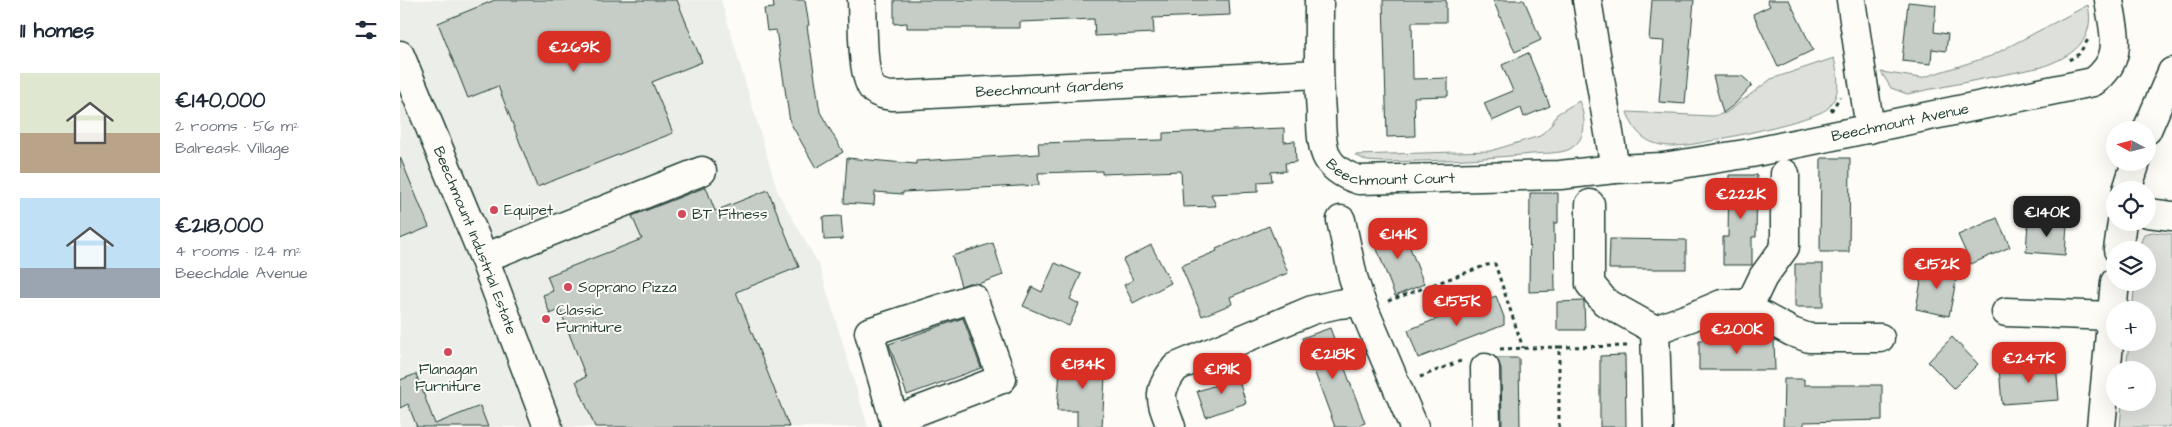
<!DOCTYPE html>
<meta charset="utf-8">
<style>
body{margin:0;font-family:"Architects Daughter",sans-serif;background:#f6f6f7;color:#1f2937;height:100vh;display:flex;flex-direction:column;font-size:19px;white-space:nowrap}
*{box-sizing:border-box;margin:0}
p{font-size:16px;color:#747a83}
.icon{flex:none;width:28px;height:28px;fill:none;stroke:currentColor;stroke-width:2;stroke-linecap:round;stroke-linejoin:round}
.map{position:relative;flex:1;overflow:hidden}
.details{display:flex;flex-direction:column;background:#fff;width:400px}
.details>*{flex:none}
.needle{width:32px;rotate:277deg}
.controls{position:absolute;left:1706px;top:121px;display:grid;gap:10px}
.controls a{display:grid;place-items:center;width:50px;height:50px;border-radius:50%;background:#fff;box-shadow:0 5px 20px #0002;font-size:25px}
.price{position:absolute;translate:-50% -42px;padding:0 11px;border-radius:10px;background:#d93025;color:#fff;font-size:16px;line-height:32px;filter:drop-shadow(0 1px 2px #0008)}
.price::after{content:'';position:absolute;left:50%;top:30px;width:15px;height:11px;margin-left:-8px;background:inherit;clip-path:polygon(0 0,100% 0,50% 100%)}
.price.current{background:#222;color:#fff}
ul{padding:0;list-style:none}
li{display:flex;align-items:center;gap:15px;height:125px;padding:0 20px}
li span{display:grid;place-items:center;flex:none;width:140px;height:100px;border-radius:0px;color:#555}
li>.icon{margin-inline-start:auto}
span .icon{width:60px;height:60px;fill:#fffc;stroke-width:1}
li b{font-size:21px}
h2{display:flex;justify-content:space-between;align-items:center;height:60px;padding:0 20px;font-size:21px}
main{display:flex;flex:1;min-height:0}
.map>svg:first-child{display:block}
</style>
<main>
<section class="details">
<h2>11 homes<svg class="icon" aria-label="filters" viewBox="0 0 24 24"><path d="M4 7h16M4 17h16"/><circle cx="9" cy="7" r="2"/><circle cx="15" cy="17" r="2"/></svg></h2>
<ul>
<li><span style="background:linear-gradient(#dfe7d0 60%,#b9a48a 0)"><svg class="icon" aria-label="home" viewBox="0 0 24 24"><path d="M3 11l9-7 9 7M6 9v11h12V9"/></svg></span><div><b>€140,000</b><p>2 rooms · 56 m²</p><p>Balreask Village</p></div></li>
<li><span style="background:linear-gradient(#bfe0f5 70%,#9aa5b1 0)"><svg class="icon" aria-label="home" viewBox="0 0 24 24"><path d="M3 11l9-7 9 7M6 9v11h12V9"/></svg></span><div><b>€218,000</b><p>4 rooms · 124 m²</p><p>Beechdale Avenue</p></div></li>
</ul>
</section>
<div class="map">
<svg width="1772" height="427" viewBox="0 0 1772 427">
<rect width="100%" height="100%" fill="#fdfcf7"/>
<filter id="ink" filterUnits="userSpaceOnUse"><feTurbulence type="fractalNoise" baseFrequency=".02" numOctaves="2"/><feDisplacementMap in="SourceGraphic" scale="10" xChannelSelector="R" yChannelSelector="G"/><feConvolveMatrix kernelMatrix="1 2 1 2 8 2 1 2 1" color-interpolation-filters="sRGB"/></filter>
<g filter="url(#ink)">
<path fill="#eceee9" d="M0 0H321L378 193 419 265 468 427H0Z"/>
<path fill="#dde0db" stroke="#7e8e88" d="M1688 5C1696 41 1672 56 1642 67L1507 94 1491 88 1481 72 1521 78 1591 56Z
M1434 58C1438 76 1442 93 1428 108 1417 120 1309 142 1288 145 1278 146 1267 147 1257 144 1241 140 1232 127 1227 112L1313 116 1326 113 1371 79Z
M1179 101C1186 118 1188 138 1170 149 1160 154 1143 153 1132 154 1083 159 1033 161 983 162L967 161 955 155 1090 151 1140 136 1152 124 1157 114Z
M1753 232 1772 234V427H1720L1722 403 1748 402V370H1726L1729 343 1748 342V310H1732L1735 283 1748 282V250H1738L1744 234Z"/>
<path fill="#c6cdc7" stroke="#1f3d34" d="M95 0H277L302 62 252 82 273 133 137 187 98 86 68 98 38 23Z
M373 0H405L409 25 407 26 420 112 443 152 416 168 390 122 376 30 367 31 364 9 374 8Z
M494 0H829L830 15 753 18 754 33 695 36 694 19 620 22V28H507V23L494 24Z
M983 0H1046V22H1012L1013 79 1048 78V96L1014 97 1015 136 987 137Z
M1093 0H1124L1141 40 1115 52Z
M1252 0H1294L1285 104 1259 102 1264 41 1249 40Z
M1367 0H1389L1413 50 1378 67 1353 14 1370 6Z
M1508 2 1536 5 1534 32 1548 34 1546 51 1532 49 1531 64 1502 61Z
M1128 53 1150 106 1124 117 1121 108 1092 121 1084 103 1113 91 1102 65Z
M1313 76H1342L1352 85 1335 104 1323 113Z
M884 128V142L895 141 896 162 885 163 886 171 871 172 872 181 858 182V192L811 194 816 206 783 207 781 171 702 174V171L638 173 639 185 503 192V194L475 192 474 205 444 203 447 158 516 164V161L639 154 638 143 763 140V133Z
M0 157 29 227 0 239Z
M1421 158H1450L1449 252H1420Z
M1329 175H1357L1356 237H1352V265H1323V237H1328Z
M306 187 315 211 368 190 399 267 336 292 389 427H195L176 381 186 377 160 310 150 314 143 295 153 291 147 276 242 239 232 216Z
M1130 193H1158V223H1154L1155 291 1129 292Z
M441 216 443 239 424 240 423 217Z
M1597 218 1610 247 1571 264 1558 235Z
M1628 222 1667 224 1665 255 1626 252Z
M1001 224 1024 284 995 296 972 236Z
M869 226 888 273 830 297 832 304 802 316 781 266 817 251 816 249Z
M1210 239 1286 240V269H1209Z
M593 243 603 275 578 284 569 283 561 286 552 256Z
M751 245 771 283 733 303 724 285 733 280 723 260Z
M655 263 681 274 670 299 679 304 669 326 623 306 632 287 642 292Z
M1395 264H1423V307H1395Z
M1524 264 1558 271 1549 316 1516 309Z
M1096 296 1104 317V325L1018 358 1008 330Z
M1157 302 1184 301 1185 330H1157Z
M563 318 581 368 507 395 489 344Z
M930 328 965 423 955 427H935L902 338Z
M1552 337 1578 364 1554 388 1528 362Z
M1299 340H1374L1375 370H1299Z
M1225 355 1226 427H1200V356Z
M661 357 706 361 702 427H677V411H657Z
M1096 358H1119L1120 427H1102L1101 368Z
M1656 364 1659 400 1602 404 1599 368Z
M835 369 846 403 806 417 797 391 820 384 817 375Z
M16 374 35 424 80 406 88 427H17L8 404 0 408V380Z
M1384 379H1404V385H1482V420L1404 422V427H1383Z"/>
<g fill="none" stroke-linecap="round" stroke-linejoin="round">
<g stroke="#1f3d34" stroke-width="31">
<g id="minor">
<path id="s1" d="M462 0C463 18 461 79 474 90 479 94 485 95 492 96L918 74"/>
<path id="s2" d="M919 0C919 38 918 75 921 113 921 127 921 142 926 155 932 169 946 176 959 180L1160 175 1215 169 1263 167 1351 153 1693 82C1725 59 1714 34 1709 0"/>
<path d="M1187 0 1215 169"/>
<path d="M1451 0 1470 129"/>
<path id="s3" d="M0 55 84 258 148 427"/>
<path d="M1747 130 1772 72"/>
<path d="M1727 190 1736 162"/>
<path d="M1190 204V284L1205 302 1255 330 1291 317 1322 304H1340L1392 332 1409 338H1480"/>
<path d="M1748 213 1772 216"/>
<path d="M941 220 953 277 961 302 1014 427"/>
<path d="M1718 250 1722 222"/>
<path d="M84 258 302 171"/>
<path d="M1348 308 1363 277 1385 247V174"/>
<path d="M1606 312 1712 316"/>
<path d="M1255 330 1258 427"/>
<path d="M1085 368 1086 427"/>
<path d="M494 420 602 379 573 298 469 332 494 420 496 427"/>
<path d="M771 427C760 398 756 393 776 367L912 310 938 304 961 302"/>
<path d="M1701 427 1715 282"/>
</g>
</g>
<path stroke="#1f3d34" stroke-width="3" stroke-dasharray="4 4" stroke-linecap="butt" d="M1669 60 1679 54 1689 38
M1431 111 1440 97
M988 301 1087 265 1095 264 1123 348
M1100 349 1159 347
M1020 377 1063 360
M1159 427V347L1231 346"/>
<use href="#minor" stroke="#fdfcf7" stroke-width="28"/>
</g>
</g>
<g fill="#d1495b" stroke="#fdfcf7" stroke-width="2">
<circle cx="94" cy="210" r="5"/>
<circle cx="282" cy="214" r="5"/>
<circle cx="168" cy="287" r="5"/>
<circle cx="146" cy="319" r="5"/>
<circle cx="48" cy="352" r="5"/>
</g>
<g text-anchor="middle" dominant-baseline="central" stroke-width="4" stroke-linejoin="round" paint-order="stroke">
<g font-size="15" fill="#1f3d34" stroke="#fdfcf7">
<text stroke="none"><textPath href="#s1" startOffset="269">Beechmount Gardens</textPath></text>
<text stroke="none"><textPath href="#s2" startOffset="744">Beechmount Avenue</textPath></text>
<text stroke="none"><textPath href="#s2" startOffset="228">Beechmount Court</textPath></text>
<text stroke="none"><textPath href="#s3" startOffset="200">Beechmount Industrial Estate</textPath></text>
</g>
<g font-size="15" fill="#1f3d34" stroke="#fdfcf7" text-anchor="start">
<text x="104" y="210">Equipet</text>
<text x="292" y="214">BT Fitness</text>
<text x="178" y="287">Soprano Pizza</text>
<text x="156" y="310">Classic<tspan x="156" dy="17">Furniture</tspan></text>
<text x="48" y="369" text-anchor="middle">Flanagan<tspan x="48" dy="17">Furniture</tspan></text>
</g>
</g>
</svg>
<div class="controls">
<a><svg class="needle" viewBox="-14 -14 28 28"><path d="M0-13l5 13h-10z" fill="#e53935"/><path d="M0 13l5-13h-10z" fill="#747a83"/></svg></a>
<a><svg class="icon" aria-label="locate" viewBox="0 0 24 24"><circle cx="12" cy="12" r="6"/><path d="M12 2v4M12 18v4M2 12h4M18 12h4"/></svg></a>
<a><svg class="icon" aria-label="layers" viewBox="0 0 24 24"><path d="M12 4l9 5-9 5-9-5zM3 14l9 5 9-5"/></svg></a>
<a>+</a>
<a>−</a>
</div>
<b class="price" style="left:174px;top:73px">€269K</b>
<b class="price" style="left:1341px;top:220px">€222K</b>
<b class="price current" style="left:1647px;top:238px">€140K</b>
<b class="price" style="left:998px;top:260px">€141K</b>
<b class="price" style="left:1537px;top:290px">€152K</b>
<b class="price" style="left:1057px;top:327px">€155K</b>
<b class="price" style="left:1337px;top:355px">€200K</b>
<b class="price" style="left:933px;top:380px">€218K</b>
<b class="price" style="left:1629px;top:384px">€247K</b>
<b class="price" style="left:683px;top:390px">€134K</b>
<b class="price" style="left:822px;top:395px">€191K</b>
</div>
</main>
